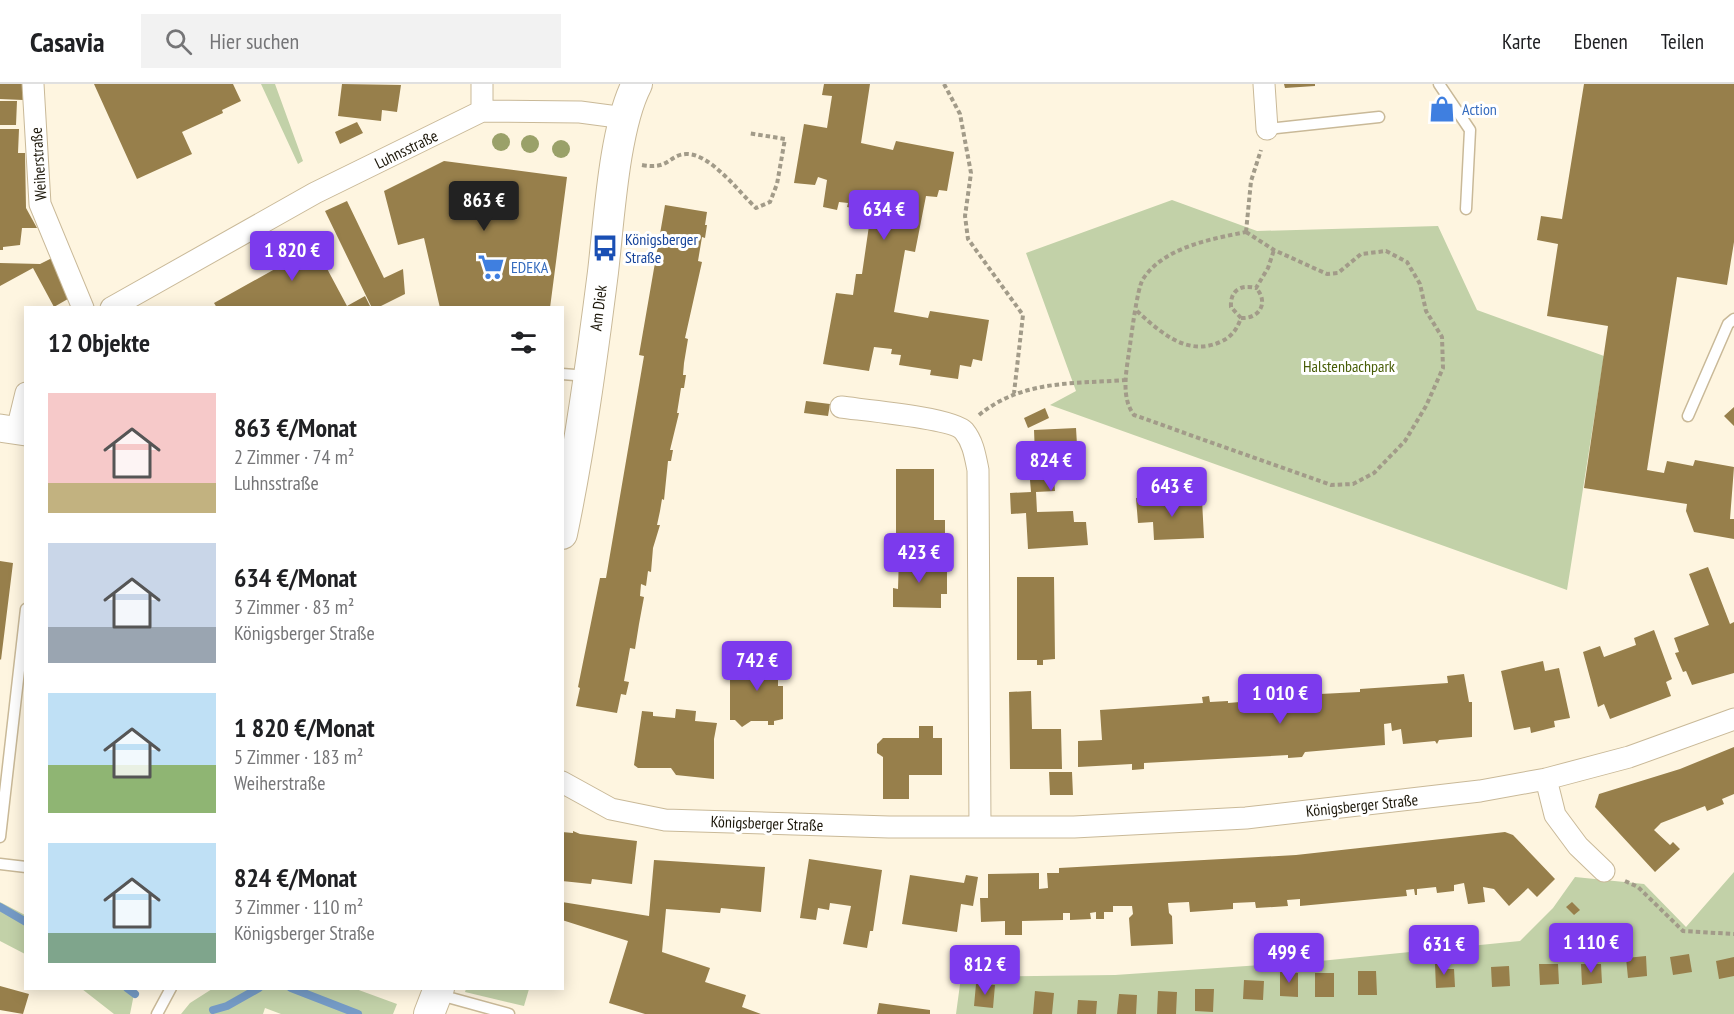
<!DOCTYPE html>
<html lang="de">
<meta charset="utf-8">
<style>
body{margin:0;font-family:"PT Sans Narrow",sans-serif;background:#f2f2f2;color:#202124;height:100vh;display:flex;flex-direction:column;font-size:22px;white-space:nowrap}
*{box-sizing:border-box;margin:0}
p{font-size:20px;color:#757577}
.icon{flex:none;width:33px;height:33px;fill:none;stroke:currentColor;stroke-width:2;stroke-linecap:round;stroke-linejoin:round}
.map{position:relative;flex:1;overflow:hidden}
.drawer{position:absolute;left:24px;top:222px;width:540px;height:684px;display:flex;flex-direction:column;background:#fff;border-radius:0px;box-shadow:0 3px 15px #0003}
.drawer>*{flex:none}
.price{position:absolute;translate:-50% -51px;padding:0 14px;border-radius:6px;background:#7c3aed;color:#fff;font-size:20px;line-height:39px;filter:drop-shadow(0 2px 3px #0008)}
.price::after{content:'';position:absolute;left:50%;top:36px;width:18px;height:14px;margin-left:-9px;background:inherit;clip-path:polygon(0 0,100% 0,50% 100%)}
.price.active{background:#222;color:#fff}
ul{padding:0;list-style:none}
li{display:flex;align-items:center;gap:18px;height:150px;padding:0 24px}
li span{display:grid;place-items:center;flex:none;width:168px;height:120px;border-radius:0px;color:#555}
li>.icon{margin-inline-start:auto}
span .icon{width:72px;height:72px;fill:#fffc;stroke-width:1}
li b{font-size:26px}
h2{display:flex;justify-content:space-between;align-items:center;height:72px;padding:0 24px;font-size:26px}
header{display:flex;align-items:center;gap:36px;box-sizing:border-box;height:84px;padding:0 30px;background:#fff;border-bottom:2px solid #e0e0e0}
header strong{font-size:28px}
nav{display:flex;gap:33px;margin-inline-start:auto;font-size:21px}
.search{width:420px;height:54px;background:#f2f2f2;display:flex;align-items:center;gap:15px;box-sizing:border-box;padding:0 21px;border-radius:0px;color:#757577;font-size:22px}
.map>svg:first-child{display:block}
</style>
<header>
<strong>Casavia</strong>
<div class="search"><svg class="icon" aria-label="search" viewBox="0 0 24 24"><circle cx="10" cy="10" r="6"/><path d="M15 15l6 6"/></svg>Hier suchen</div>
<nav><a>Karte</a><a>Ebenen</a><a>Teilen</a></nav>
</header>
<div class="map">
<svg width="1734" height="930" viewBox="0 0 1734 930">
<rect width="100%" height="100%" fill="#fef5e0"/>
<path fill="#c2d1a8" d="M261 0H275L303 77 298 80Z
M1172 116 1257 147 1438 142 1477 226 1604 272 1567 506 1050 321 1076 307 1026 169Z
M1734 788V930H956L961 893 1115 891 1320 877 1520 857 1553 824 1575 793 1644 800 1686 843Z
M0 818 25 831V870L0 857Z
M82 905H135L130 930H114Z
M212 905H356L397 920 393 930H281L265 924 263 930H181L190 919Z
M466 905V904L529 905 524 922 465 908Z"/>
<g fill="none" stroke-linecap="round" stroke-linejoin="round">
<path stroke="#759bc6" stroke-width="8" d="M0 823 26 838
M127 904 135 910
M291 904 358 930
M213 926 227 922 259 904"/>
</g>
<path fill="#977f4b" d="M0 0H22L23 16 0 15Z
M94 0H233L241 17 222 26 223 29 182 48 192 70 137 95Z
M342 0 401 1 397 28 382 26 381 37 338 32Z
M824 0H870L861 59 893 66 896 57 954 68 947 107 939 106 937 113 926 112 915 168 905 166 894 228 928 234 930 227 989 236 982 277 973 275 971 283 960 281 958 295 930 291 931 286 899 281 901 271 891 270 892 265 874 263 869 287 823 280 836 209 853 211 856 190H862L871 128 847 123 848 119 839 118 837 126 823 123 827 96 818 93 815 101 794 99 804 40 827 44 832 12 822 11Z
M1284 0H1315V2L1285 4Z
M1584 0H1734V158L1727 201 1677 193 1647 386 1664 389 1667 377 1693 382 1695 376 1734 383 1730 435H1734V455L1694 448 1686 427 1687 420 1584 404 1608 242 1547 232 1558 160 1537 156 1541 132 1562 135Z
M0 17H17L16 41H0Z
M357 38 363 49 340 60 335 48Z
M0 45H19L18 69H25L26 124 37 144H22L20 161 3 163V166H0Z
M444 77 567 93 550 224H440L424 154 398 161 384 107Z
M347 117 384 194 403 185 405 210 377 224H372L325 127Z
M665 121 707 128 705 141H707L705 154 702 153 698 177 702 178 685 254 688 255 684 279 683 291H686L684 304H681L677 329H679L670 366H673L671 377H668L664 416 662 415 660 427 657 441H660L653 464 651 488 648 487 646 502 641 500 640 512 644 513 639 540 635 565 630 564 624 597 629 598 626 611 621 610 617 629 576 622 580 604 578 603 600 494H606L644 272 639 271Z
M309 151 347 222 365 212 371 224H217L214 219 275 185 266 168 258 173 257 171 288 153 292 160Z
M52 174 73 212 54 223 33 184 0 202V179L40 180Z
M806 317 830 320 828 332 804 329Z
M1734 323V342L1724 332Z
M1045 324 1049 334 1028 344 1024 334Z
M1076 344 1079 394 1054 395 1055 407 1036 408 1037 428 1073 427 1074 438H1086L1088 461 1028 465 1026 429 1011 430 1010 409 1031 408 1030 396H1036L1034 346Z
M896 385H934V436H945V455H915L914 469H890V453H896Z
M1151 413 1152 419 1202 416 1204 454 1154 456 1153 438 1138 439 1136 414Z
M899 471H922V483H947V510H941V524L893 523V504L898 505Z
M0 477 13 479 1 576 0 575Z
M1708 483 1730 540 1734 538V589L1692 601 1686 587 1683 588 1675 569 1679 568 1674 554 1709 541 1689 490Z
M1017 493H1054L1055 575 1043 576V581H1037V576H1017Z
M1654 546 1672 595 1666 598 1671 612 1610 635 1604 620 1598 623 1583 568 1600 562 1604 573 1636 561 1634 554Z
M743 574H783V591L778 592V602H783V635L774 637V641H768V637H751L742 643 735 636H730V592H743Z
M1543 577 1545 587 1559 584 1570 634 1554 637 1555 643 1531 649 1530 643 1514 646 1501 587Z
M1464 590 1469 618H1472V653L1439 656 1437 660 1435 657 1403 660 1401 645 1392 647 1391 639 1384 640 1385 661 1305 668 1302 673 1288 674V671L1144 679V685L1132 686V680L1078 683V657L1102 656 1100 626 1203 619 1202 613 1209 612 1210 618 1228 617V619L1264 616V610L1300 607V611L1360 608V605L1448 599 1447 592Z
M1031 607 1032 645H1061L1062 685H1010L1009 608Z
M676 625 696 627 695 637 717 639 714 655V695L676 691 671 684H638L634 681 642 627 653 628V632L675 634Z
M919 642H933V654H942V691H909V715H883V673L877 669V660L883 654H919Z
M1734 663V710L1722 715 1724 720 1707 727 1705 722 1661 739 1654 746 1670 761 1673 758 1680 765 1655 788 1595 723 1599 710 1680 685Z
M1049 688H1072L1073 711H1050Z
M573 747 580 750 637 757 632 800 592 795 591 800 562 797V748L573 749Z
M1505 748 1513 751 1555 795 1537 813 1528 804 1509 822 1494 805 1483 803 1485 818 1468 820 1464 799 1454 801V807L1437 809 1436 803 1417 805V811H1415L1414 805 1406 806 1407 812 1300 822V815L1287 816 1288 822 1256 824 1255 818 1233 819V825L1190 828 1189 818 1168 819 1169 829 1172 832 1173 860 1131 862 1129 834 1133 830 1132 822H1113V828H1104V835H1096V828L1090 829 1091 835 1070 836V829H1063V836L1022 837V851H1005V837L981 838 980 814H988V790L1039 789V805L1048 804 1047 789H1059V784L1296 771Z
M809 775 882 786 873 847H870L867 864 843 860 851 822 830 819 829 826 818 824 816 836 800 834Z
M654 776 765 783 761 828 721 824 720 829 666 825 662 868 710 884 705 898 746 911 742 923 761 930H645L609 919 628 857 562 836V818L649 832Z
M910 791 964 799 966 791 978 793 973 822 961 820 957 848 902 840Z
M1572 818 1580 826 1574 831 1566 823Z
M1689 870 1692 888 1673 891 1670 873Z
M1646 872 1647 892 1628 894 1626 874Z
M1734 873V892L1719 895 1716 877Z
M1447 879V885H1454L1455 903 1436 904 1435 880Z
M1539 880H1558L1559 900 1540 901Z
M1581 880H1601L1602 899 1582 901Z
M1509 882 1510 902 1492 903 1491 883Z
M1358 887H1376L1377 911H1358Z
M1280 888 1298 889V913L1280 912Z
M1315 889H1334V913H1315Z
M1244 896 1264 897 1263 916 1243 915Z
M976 900 995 901 993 924 974 922Z
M0 902 29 910 23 930 0 926Z
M1195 905H1214L1213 928 1195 927Z
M1035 907 1054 909 1052 930H1033Z
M1158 907 1177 908 1176 930H1157Z
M1119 910 1137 911 1136 930H1117Z
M1078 916 1097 917 1096 930H1077Z
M879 919 930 926V930H877Z"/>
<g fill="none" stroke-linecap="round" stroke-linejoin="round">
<g stroke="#c9b998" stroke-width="13">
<path id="service" d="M1439 0 1470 46 1466 125
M1267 45 1379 33
M562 290 588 292
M1688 332 1728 240 1734 235
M0 753 26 525
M0 780 26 783
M440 911 509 930
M157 930 171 904"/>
</g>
<g stroke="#c9b998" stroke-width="23">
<path id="minor" d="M33 0 40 120 83 224
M482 0V27L580 28 625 34
M1264 0 1267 45
M111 224 315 109 482 27
M841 323C862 326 953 334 964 347 973 358 975 371 978 386L980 743
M17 346 26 309
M1546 695 1555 731 1578 762 1604 787
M562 698 611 725 665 736 889 743H1074L1246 734 1480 707 1546 695 1629 673 1734 635"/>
</g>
<g stroke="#c9b998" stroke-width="29">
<path id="tertiary" d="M0 344 26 348"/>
</g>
<g stroke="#c9b998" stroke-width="32">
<path id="secondary" d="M562 450C580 364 592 275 603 188 609 137 614 44 637 0
M429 930 439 904"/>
</g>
<path stroke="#a29b89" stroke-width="4" stroke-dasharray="4.5 3" stroke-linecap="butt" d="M944 0 960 30 971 89 965 132 968 155 1023 231 1014 309
M642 81C670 86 668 71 686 70 710 69 739 108 756 124L770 118 777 100 785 55 748 49
M1246 148 1274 166 1327 190 1338 189 1361 170 1386 167 1407 178 1420 200 1426 227 1442 253 1443 284 1426 322 1405 357 1374 389 1353 400 1331 401 1134 331C1121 314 1126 289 1129 268 1131 255 1137 204 1143 195 1164 163 1211 155 1246 148Z
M1246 148 1251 97 1261 66
M1137 227C1160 248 1187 273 1220 258 1232 253 1237 245 1241 234L1231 223C1230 207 1240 200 1256 204L1268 184 1274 166
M1241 234C1260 235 1269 218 1256 204
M979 331C1022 296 1072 300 1125 296
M1625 797 1638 803 1683 847 1734 850"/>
<use href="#service" stroke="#fff" stroke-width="10"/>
<use href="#minor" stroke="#fff" stroke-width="21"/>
<use href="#tertiary" stroke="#fff" stroke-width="27"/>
<use href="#secondary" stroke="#fff" stroke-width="30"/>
</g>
<g fill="#9aa169">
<circle cx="501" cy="58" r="9"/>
<circle cx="530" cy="60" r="9"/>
<circle cx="561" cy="65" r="9"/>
</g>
<defs>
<g id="shop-bare" transform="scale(2.07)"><path d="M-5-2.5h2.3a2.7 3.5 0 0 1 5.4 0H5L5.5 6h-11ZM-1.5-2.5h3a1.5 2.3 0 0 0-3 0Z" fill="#3f7fe0" stroke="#fff" stroke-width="2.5" paint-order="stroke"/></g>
<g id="bus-bare" transform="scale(2.07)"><path d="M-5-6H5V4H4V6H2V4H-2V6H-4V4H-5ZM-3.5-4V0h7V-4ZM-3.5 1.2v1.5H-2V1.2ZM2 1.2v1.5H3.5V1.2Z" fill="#1a4fb4" stroke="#fff" stroke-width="2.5" paint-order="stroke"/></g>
<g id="supermarket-bare" transform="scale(2.07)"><path d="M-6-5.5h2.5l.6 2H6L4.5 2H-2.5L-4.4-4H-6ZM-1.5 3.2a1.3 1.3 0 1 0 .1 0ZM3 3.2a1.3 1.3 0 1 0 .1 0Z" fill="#3f7fe0" stroke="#fff" stroke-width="2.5" paint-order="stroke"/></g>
</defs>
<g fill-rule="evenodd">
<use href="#shop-bare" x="1442" y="25"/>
<use href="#bus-bare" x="605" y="164"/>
<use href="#supermarket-bare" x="491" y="183"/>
</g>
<g text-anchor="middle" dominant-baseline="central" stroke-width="6" stroke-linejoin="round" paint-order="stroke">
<g font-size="16" fill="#366cbe" stroke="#fff" text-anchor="start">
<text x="1462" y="25">Action</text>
<text x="511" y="183">EDEKA</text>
</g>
<g font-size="16" fill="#1c170a" stroke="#fff">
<text transform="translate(406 65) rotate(-26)">Luhnsstraße</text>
<text transform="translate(38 80) rotate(-94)">Weiherstraße</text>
<text transform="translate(598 224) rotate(-83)">Am Diek</text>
<text transform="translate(1362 721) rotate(-6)">Königsberger Straße</text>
<text transform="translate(767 739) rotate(2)">Königsberger Straße</text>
</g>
<g font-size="16" fill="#164399" stroke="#fff" text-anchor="start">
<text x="625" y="155">Königsberger<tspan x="625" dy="18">Straße</tspan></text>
</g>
<g font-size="16" fill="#485d08" stroke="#fff">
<text x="1349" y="282">Halstenbachpark</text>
</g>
</g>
</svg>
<b class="price active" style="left:484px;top:148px">863 €</b>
<b class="price" style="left:884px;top:157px">634 €</b>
<b class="price" style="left:292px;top:198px">1 820 €</b>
<b class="price" style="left:1051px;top:408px">824 €</b>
<b class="price" style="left:1172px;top:434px">643 €</b>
<b class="price" style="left:919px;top:500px">423 €</b>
<b class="price" style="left:757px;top:608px">742 €</b>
<b class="price" style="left:1280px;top:641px">1 010 €</b>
<b class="price" style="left:1591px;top:890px">1 110 €</b>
<b class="price" style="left:1444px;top:892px">631 €</b>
<b class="price" style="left:1289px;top:900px">499 €</b>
<b class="price" style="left:985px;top:912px">812 €</b>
<section class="drawer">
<h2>12 Objekte<svg class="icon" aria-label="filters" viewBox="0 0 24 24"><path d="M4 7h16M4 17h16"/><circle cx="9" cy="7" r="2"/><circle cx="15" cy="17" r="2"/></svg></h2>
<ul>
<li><span style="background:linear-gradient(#f6c9c9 75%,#c2b280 0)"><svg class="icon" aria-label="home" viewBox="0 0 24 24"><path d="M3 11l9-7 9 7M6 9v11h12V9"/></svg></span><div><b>863 €/Monat</b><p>2 Zimmer · 74 m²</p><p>Luhnsstraße</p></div></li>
<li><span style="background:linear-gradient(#c9d6e8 70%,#9aa5b1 0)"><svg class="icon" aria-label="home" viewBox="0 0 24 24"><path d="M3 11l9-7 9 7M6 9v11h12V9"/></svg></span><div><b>634 €/Monat</b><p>3 Zimmer · 83 m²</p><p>Königsberger Straße</p></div></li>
<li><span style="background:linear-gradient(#bfe0f5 60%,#8fb573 0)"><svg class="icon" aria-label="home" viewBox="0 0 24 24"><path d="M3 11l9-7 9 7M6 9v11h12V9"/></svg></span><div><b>1 820 €/Monat</b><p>5 Zimmer · 183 m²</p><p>Weiherstraße</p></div></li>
<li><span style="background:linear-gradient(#bfe0f5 75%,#7fa58c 0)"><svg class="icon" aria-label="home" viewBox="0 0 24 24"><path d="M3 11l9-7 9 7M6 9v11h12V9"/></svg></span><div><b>824 €/Monat</b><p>3 Zimmer · 110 m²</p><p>Königsberger Straße</p></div></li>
</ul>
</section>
</div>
